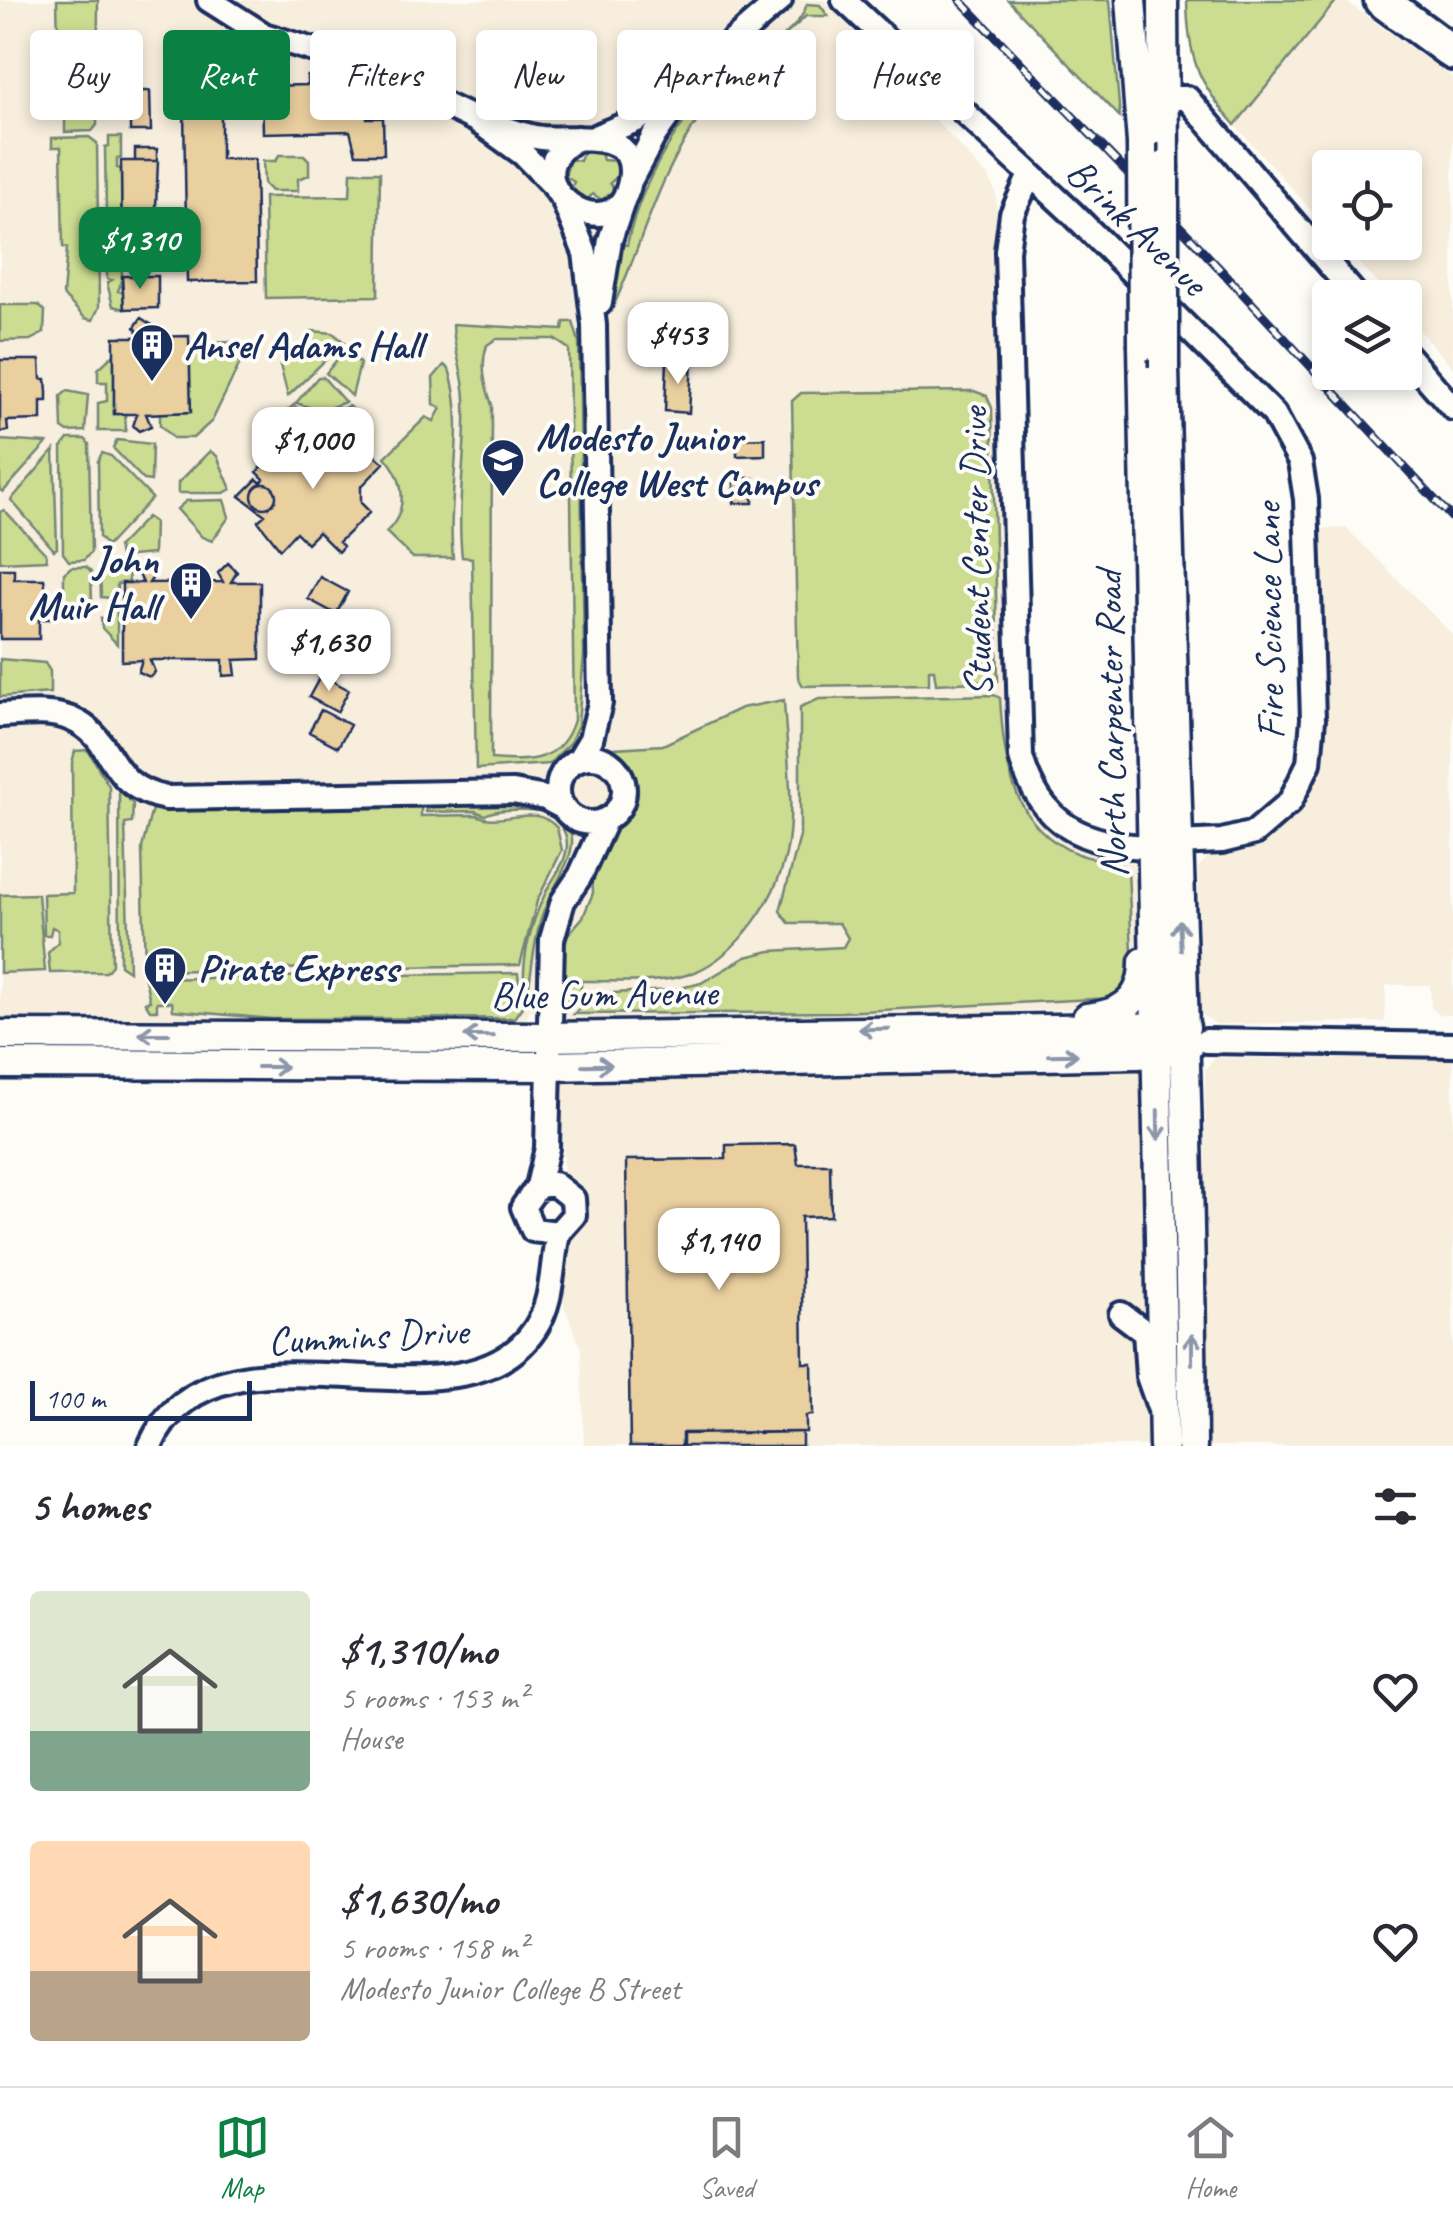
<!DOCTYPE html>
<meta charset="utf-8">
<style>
body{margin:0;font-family:Caveat,sans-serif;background:#f7f7f7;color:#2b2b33;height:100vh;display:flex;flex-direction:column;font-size:38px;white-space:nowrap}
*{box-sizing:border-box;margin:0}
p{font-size:32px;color:#7c7c81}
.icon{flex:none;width:55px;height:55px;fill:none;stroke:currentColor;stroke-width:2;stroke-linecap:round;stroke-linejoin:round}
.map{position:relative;height:1446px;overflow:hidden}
.panel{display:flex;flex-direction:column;background:#fff;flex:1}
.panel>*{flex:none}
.banner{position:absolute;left:30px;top:30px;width:1395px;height:90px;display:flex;gap:20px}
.buttons{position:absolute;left:1312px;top:150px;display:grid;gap:20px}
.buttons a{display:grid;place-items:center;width:110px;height:110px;border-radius:10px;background:#fff;box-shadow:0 5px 15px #0003;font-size:50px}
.scale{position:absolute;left:30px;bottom:25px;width:222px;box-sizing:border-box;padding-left:10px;border:5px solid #1b2f5e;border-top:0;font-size:28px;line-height:35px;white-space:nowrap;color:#1b2f5e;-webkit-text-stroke:8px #fdfcf7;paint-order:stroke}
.price{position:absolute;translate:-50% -85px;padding:0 22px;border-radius:20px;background:#fff;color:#222;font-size:32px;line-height:65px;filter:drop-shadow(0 2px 5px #0008)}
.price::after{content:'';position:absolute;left:50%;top:60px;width:30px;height:22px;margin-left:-15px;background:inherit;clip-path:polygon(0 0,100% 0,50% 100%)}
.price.active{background:#0b8043;color:#fff}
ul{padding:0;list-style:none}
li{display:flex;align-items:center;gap:30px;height:250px;padding:0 30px}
li span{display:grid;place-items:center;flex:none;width:280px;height:200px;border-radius:10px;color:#555}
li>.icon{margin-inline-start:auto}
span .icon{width:120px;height:120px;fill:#fffc;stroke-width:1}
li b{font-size:42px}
h2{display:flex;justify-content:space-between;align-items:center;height:120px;padding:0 30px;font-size:42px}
.pill{padding:0 35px;border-radius:10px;background:#fff;box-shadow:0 5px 15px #0003;font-size:35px;line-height:90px}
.pill.active{background:#0b8043;color:#fff}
.menu{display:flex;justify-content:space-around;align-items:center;height:140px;border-top:2px solid #e1e1e2;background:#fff;font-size:28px;color:#7c7c81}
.menu a{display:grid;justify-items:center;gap:5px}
.menu .active{color:#0b8043}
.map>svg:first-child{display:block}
</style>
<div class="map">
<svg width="1453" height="1446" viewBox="0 0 1453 1446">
<rect width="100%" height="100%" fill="#fdfcf7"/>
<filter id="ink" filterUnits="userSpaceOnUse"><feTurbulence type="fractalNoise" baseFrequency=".01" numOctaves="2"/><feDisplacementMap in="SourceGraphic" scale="20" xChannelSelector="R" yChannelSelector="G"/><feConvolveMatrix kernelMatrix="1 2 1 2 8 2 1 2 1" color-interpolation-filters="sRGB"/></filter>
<g filter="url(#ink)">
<path fill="#f7eedd" d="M0 0H824L989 178 996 193 1007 523V690L1023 788 1135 865 1139 979 1091 1008 856 1019 577 1023 566 1020 563 1009 529 1010 527 1018 515 1024H256L217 1017 0 1022Z
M1337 0H1344L1453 78V368L1405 315V298L1390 297 1340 243 1405 242V168H1330V231L1235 125Z
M1346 528 1453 635V1015H1439L1431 1007 1430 985H1386L1385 1022 1216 1024 1201 1014 1198 868 1207 858 1247 849 1267 838 1290 821 1315 784 1325 730 1315 529Z
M1215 1058 1453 1060V1446H1209L1205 1069Z
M563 1069 1144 1070 1149 1446H584L581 1348 564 1306Z"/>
<path fill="#ccdc90" stroke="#748677" stroke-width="2.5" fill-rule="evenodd" d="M57 0H98L97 125 92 131 65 132V119L60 118Z
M1008 0H1110L1120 117Z
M1187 0H1337L1235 125C1197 82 1188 57 1187 0Z
M807 4 820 5 828 16H806C772 49 734 74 701 107L702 114C656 179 646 235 614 305L610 303 617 244 627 245C641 181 678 118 728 75 752 55 798 36 807 4Z
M89 137 97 143 99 307 93 320 85 318 63 295 67 248 63 247 61 147H52V138Z
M109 137H121V158L117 159V168L121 169 122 280 118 291 123 292 124 309 113 306 107 283 112 280 107 279 105 147 109 146Z
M584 149H600L603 160 616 161 619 175 610 183 614 190 602 200 593 194 585 201 570 191 574 182 565 176 570 159 580 161Z
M279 155H304L309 160V175L298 179V191H271L264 184 263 161H276Z
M351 172H380L378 296 266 298 264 197 350 196Z
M0 305H38L45 311 44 333 30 340 0 341Z
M564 322H573L579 342 584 655 578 725 570 743 549 764 476 769 472 558 462 557C456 504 467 453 465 400 465 374 453 351 453 324L563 330ZM496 339H554L569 349 574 720C561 763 529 762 491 759L492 405C485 385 480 366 487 345Z
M312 331 333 333 344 342 288 396 280 365 304 354Z
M230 342 227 350 240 363 212 421 193 438H173L160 425V413L190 412V344Z
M348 346 360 364 352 396 326 373Z
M114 354V414H125L126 431H98V403L107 401V382H98V369Z
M444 365 449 369C468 425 446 497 453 558H413L386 532C409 511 405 479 385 457L426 417 434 421 441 408 434 404 433 378Z
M318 377H323L345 402 321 411 296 403Z
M67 391 88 395 85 431 68 432 62 428 61 396Z
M974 391 987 396 992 408 998 681 936 684 934 670H929V684L803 686 798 677 792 401 801 393Z
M294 405 308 420 312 414 340 418 338 411 348 406 360 414 355 427 282 428 283 414Z
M68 439H85L89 444 91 552 84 560 69 561 63 553 62 447Z
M0 440 47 443 3 492 0 490Z
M117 440 152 444 151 481 144 480 113 448Z
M54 450 57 548 54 550 11 500Z
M210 451 217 456 231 489 224 493H178V483Z
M102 453 111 456 152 498 107 546 99 537 98 461Z
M224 500 229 517 212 541 202 537 177 509 186 501Z
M4 510 46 554 47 560 0 562V512Z
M147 517 154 522 153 554 120 557 118 547Z
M71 567H86L91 572 92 602 86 608H69L64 604V573Z
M128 567 129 583 117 584V644L102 628 101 618 111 617V598L101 597 100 568Z
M0 659 45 663 50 671V693L0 697Z
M994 695 1000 698C1004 761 1011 828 1078 854 1094 861 1115 858 1128 870L1133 972 1127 987 1113 998 842 1012 574 1014 592 994 672 990 701 983 746 957 770 951 843 947 848 938 839 923H789L780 911 800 836V707L819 699Z
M784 700C786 748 796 807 786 854 776 899 738 954 695 972 661 986 616 980 581 981V994L569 1009H564V939L583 917 593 893 592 873 611 828 630 800 629 780 615 748 663 745 741 708Z
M88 750 109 786 112 965 106 972 50 973 48 953 58 942V930L52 927 50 935H44L43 894 73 893 72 763 75 751Z
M119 789 133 804 132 823 125 824 129 971 120 965Z
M530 804C607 828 558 868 542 916 533 943 532 976 526 1000 519 966 530 925 545 894 551 880 564 867 566 852 571 830 553 811 531 810 516 810 498 808 485 815L475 811 426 812V806Z
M421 806V816L477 815C501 828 534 801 557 828L562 850 537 901 520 965 145 971 142 848 152 809Z
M38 894 45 971 0 973V895Z
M518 973 522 1007 514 1018 272 1019 173 1010 172 1002H157V1010H150L145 1002 150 1001 145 979Z"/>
<path fill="#eacf9f" stroke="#1b2f5e" stroke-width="2.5" d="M307 76 331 77V91L366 90 367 118H383L384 154H356L350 131 263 133 262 86 307 85Z
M130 91H150L151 131H130Z
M184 111H221V159H255L257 281 187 282Z
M135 149H157V161H135Z
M121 161H158L154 251H122Z
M149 254V268H122V255Z
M122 276H158V308L124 309Z
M141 318 152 325 147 337 189 336 191 412 146 414 151 426 139 431 133 426 137 414H114V337H141L135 327Z
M0 360H40L41 379H46L47 392V401H41V420L7 421 8 431 0 432Z
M667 361 692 362 689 413 665 411Z
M352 435 384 463 361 487V503L370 512 339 542 343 546 338 552 318 532 307 543 296 532 280 549 258 521 265 515 240 496 257 479 261 483 264 479 257 472 266 462 263 459 279 443 295 458 304 448 316 459 335 439 341 445Z
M765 438V455L737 456V439Z
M734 478H753V503H734Z
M252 496a12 12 0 1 1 24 0a12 12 0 1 1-24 0Z
M228 563 237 572 231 582H260V659L234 660 236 675 223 676V660H150L155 672 150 677 138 672 142 660 122 661V583H143L138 572 146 564 156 573 149 583 223 582 218 573Z
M0 569H14V579H44L51 619H39V639H0Z
M320 577 348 592 336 614 308 599Z
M324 630 353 645 337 673 309 658Z
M321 675 349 690 337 712 309 697Z
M321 710 350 725 338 747 309 732Z
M795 1144 798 1164H830L831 1216 801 1217 803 1363H812L813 1415 806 1416V1432L682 1434V1446H630L626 1160 726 1159V1145Z
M802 1432V1446H683V1433Z"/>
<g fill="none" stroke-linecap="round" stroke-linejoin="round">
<g stroke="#1b2f5e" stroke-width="30">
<path id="minor" d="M209 0 264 35 360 64 476 120 523 154 554 186
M844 0 1072 213 1274 414 1300 462 1306 499 1313 719 1309 763 1290 802 1254 833 1222 841 1176 843
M1166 98H1187L1358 298
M498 125C512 131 527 136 542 138 572 141 640 126 630 181 616 259 500 179 578 138
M597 136 637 120 660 104 780 0
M1030 175 1012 214 1007 251 1021 757C1040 825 1085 846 1152 847
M630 181 654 136 681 98
M565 204 585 253 594 325 600 703 591 739 579 759
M600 303 610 240 624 198
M1405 353 1453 408
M0 715C23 714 49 710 71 719 118 739 104 786 166 798L513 792 545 798 564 808
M558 790a33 33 0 1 1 66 0a33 33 0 1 1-66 0Z
M1206 1041 1453 1045
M538 1186 554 1184 573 1199 574 1215 558 1233 533 1230 523 1207 538 1186 547 1148 552 939 563 901 580 876 606 819
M1121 1314 1145 1332 1148 1376 1159 1407
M150 1446C216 1297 458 1446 535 1329 554 1300 551 1266 558 1233"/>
</g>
<g stroke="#1b2f5e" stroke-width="35">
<path id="major" d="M1131 0 1142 143
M1163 0 1164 166
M1143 346 1164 1446
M1164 367C1172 727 1190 1086 1192 1446
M1087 1018C1123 1014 1144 1000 1144 962
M0 1035 548 1037 1185 1027
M0 1064 547 1066 1137 1054 1187 1048"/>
</g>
<g stroke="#1b2f5e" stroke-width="40">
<path id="highway" d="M1381 0 1453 53"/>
</g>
<use href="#minor" stroke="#fdfcf7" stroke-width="22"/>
<use href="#major" stroke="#fdfcf7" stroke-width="28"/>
<use href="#highway" stroke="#fdfcf7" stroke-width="32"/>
<g stroke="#1b2f5e" stroke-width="9">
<path id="rail" d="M960 0 1191 238 1453 519"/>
</g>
<use href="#rail" stroke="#fdfcf7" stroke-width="5" stroke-dasharray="15" stroke-linecap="butt"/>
<g stroke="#1b2f5e" stroke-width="35" stroke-linecap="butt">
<path id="major-bridge" d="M1142 143 1143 346
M1164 367V166"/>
</g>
<use href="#major-bridge" stroke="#fdfcf7" stroke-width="28"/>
</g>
<defs><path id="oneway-shaft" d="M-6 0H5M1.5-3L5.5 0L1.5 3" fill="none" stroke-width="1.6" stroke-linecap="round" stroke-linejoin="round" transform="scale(2.5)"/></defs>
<g stroke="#8c96aa">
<use href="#oneway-shaft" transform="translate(1180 935) rotate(-93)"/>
<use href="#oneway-shaft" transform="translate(874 1029) rotate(179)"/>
<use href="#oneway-shaft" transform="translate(154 1034) rotate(180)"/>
<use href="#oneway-shaft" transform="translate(479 1036) rotate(-179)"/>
<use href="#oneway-shaft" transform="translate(1063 1055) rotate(-1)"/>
<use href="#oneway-shaft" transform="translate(597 1065) rotate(-1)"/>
<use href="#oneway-shaft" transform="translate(272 1067)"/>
<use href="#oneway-shaft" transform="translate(1158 1125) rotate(89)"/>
<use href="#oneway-shaft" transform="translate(1192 1349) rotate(-90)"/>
</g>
</g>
<defs>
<g id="building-pin" transform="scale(2.25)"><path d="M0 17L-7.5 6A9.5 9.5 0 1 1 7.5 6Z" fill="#1b2f5e" stroke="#fdfcf7"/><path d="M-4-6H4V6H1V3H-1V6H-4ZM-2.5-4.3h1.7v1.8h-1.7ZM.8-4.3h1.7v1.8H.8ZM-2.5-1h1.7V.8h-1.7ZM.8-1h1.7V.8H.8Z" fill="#fff"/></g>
<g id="university-pin" transform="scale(2.25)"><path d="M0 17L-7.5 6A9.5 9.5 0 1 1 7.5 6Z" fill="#1b2f5e" stroke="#fdfcf7"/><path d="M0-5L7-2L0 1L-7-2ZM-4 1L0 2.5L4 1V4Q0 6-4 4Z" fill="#fff"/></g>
</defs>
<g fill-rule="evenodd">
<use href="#building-pin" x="152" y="345"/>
<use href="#university-pin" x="503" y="460"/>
<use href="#building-pin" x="191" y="583"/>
<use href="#building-pin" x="165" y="968"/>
</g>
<g text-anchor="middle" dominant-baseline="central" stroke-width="8" stroke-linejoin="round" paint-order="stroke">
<g font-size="40" fill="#1b2f5e" stroke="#fdfcf7">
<text transform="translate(1137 227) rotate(44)">Brink Avenue</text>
<text transform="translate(976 552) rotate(-91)">Student Center Drive</text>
<text transform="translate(1269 621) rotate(-91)">Fire Science Lane</text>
<text transform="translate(1111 724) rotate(-91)">North Carpenter Road</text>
<text transform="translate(604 994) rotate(-1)">Blue Gum Avenue</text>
<text transform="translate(368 1336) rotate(-3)">Cummins Drive</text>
</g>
<g font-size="40" font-weight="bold" fill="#1b2f5e" stroke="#fdfcf7" text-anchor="start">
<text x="184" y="345">Ansel Adams Hall</text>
<text x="536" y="437">Modesto Junior<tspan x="536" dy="46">College West Campus</tspan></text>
<text x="158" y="560" text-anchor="end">John<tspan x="158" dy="46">Muir Hall</tspan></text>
<text x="198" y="968">Pirate Express</text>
</g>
</g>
</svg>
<div class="buttons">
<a><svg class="icon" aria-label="locate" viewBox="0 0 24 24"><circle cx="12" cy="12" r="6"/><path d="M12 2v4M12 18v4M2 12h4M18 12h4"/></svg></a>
<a><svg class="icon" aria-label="layers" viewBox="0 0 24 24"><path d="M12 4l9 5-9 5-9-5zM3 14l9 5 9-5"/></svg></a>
</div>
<div class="scale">100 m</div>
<b class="price active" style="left:140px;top:292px">$1,310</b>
<b class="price" style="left:678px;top:387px">$453</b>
<b class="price" style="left:313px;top:492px">$1,000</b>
<b class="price" style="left:329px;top:694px">$1,630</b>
<b class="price" style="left:719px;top:1293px">$1,140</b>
<div class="banner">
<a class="pill">Buy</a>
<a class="pill active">Rent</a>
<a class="pill">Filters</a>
<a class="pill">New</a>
<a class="pill">Apartment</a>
<a class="pill">House</a>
</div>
</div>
<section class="panel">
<h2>5 homes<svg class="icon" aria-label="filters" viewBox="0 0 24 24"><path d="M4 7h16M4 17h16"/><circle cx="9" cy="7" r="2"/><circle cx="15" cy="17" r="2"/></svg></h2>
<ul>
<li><span style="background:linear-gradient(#dfe7d0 70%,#7fa58c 0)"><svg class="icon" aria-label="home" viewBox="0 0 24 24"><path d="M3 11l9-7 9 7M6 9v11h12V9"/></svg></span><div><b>$1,310/mo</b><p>5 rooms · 153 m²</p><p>House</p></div><svg class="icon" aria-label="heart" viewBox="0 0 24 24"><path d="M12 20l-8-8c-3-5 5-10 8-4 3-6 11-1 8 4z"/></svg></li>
<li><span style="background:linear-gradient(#ffd9b3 65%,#b9a48a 0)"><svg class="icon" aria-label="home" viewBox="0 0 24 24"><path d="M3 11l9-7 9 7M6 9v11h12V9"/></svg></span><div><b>$1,630/mo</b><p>5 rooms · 158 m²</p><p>Modesto Junior College B Street</p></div><svg class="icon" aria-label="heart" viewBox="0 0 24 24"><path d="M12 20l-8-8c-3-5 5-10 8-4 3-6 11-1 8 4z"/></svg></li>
</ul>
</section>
<nav class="menu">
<a class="active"><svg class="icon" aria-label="map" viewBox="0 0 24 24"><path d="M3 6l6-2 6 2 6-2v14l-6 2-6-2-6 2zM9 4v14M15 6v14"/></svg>Map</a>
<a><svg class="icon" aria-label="saved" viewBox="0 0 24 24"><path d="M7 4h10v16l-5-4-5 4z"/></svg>Saved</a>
<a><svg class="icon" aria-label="home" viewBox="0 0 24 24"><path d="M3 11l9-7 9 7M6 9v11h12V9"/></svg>Home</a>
</nav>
